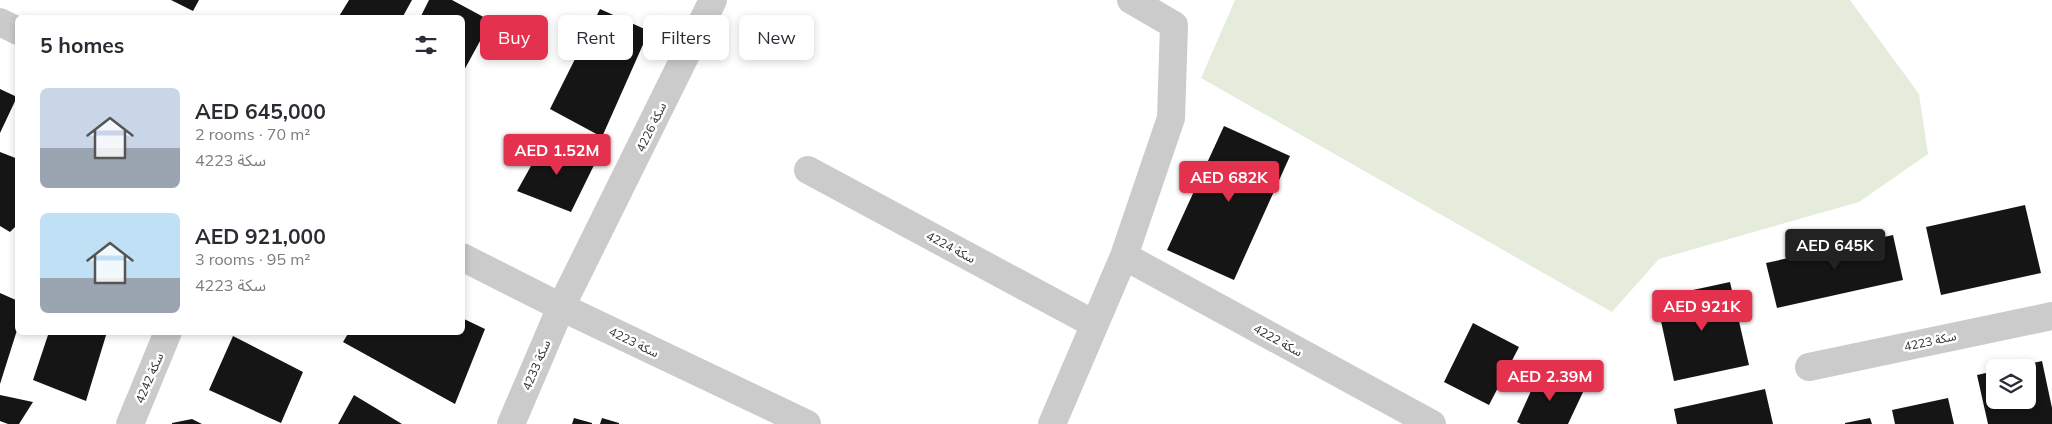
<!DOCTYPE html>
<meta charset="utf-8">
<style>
body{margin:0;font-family:Mulish,"Noto Sans Arabic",sans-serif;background:#f7f7f7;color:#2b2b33;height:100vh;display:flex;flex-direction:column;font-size:19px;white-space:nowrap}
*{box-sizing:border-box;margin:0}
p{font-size:16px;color:#7c7c81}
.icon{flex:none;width:28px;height:28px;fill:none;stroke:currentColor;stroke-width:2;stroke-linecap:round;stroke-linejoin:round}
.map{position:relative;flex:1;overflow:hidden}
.sheet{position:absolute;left:15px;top:15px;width:450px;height:320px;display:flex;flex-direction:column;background:#fff;border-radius:8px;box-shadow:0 2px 8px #0003}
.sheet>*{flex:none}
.banner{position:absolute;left:480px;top:15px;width:475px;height:45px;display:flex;gap:10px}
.fabs{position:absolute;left:1986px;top:359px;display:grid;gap:10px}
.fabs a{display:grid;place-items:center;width:50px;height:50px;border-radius:8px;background:#fff;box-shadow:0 2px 8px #0003;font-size:25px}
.price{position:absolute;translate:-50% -42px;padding:0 11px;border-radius:5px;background:#e4314e;color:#fff;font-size:16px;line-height:32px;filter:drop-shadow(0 1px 2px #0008)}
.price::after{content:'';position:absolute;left:50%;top:30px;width:15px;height:11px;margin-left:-8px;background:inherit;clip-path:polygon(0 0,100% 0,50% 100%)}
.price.selected{background:#222;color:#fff}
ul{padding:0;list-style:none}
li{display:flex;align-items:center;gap:15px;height:125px;padding:0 25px}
li span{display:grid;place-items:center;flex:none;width:140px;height:100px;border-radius:8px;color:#555}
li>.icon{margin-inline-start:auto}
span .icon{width:60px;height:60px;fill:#fffc;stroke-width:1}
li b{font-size:21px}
h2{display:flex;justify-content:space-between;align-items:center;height:60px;padding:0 25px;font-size:21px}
.pill{padding:0 18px;border-radius:8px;background:#fff;box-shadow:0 2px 8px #0003;font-size:18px;line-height:45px}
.pill.selected{background:#e4314e;color:#fff}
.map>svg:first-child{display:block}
</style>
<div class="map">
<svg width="2052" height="424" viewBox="0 0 2052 424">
<rect width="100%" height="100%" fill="#fff"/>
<path fill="#e6ecdc" d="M1235 0H1850L1919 94 1928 154 1859 202 1659 259 1612 312 1201 78Z"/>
<path fill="#151515" d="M171 0H199L193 11Z
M349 0H412L402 18H338Z
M429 0H452L491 21 462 74V18H420Z
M600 9 649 31 602 137 550 109Z
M0 89 17 97 0 133Z
M1224 126 1290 156 1234 280 1167 250Z
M546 139 596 161 571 212 517 191Z
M0 152 18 159V224L10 232 0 226Z
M2025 205 2041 273 1941 295 1926 227Z
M1893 235 1903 280 1777 308 1766 263Z
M1730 282 1749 365 1674 381 1656 298Z
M0 293 18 301V327L0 384Z
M462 318 485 329 455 404 343 342 349 332H462Z
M1473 323 1519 347 1489 405 1444 382Z
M49 332H107L86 401 33 380Z
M233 336 303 372 281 423 209 390Z
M2042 361 2052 408V424H1988L1977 375 1995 371V400H2028V368L2014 367Z
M1540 371 1584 390 1568 424H1521L1517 422Z
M1765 389 1773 424H1677L1674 409Z
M0 395 33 402 19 424H8L0 421Z
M354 395 402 424H338Z
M1948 398 1954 424H1895L1892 410Z
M574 418 592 423V424H572Z
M602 418 619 423V424H600Z
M1870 418 1872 424H1845V423Z
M192 419 202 424H172V423Z"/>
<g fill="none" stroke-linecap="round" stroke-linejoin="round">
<path stroke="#cbcbcb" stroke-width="28" d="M0 22 18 31
M808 170 1094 324
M1124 256 1432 424
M462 257 561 307 807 424
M1809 367 2052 316
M130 424 168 332
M511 424 561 307 713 0
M1052 424 1124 256 1171 118 1174 25 1131 0"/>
</g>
<g text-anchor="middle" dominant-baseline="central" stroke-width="5" stroke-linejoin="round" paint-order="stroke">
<g font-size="12" fill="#2e2e2e" stroke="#fff">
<text transform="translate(651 127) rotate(-64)">سكة 4226</text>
<text transform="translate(951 247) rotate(28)">سكة 4224</text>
<text transform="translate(1278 340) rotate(29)">سكة 4222</text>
<text transform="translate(1930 341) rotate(-12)">سكة 4223</text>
<text transform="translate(634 342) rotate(26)">سكة 4223</text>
<text transform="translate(536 365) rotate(-67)">سكة 4233</text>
<text transform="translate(149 378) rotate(-67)">سكة 4242</text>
</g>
</g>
</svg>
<div class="fabs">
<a><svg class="icon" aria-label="layers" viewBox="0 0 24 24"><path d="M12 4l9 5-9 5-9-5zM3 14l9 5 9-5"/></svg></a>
</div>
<b class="price" style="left:557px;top:176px">AED 1.52M</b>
<b class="price" style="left:1229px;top:203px">AED 682K</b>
<b class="price selected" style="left:1835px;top:271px">AED 645K</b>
<b class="price" style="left:1702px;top:332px">AED 921K</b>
<b class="price" style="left:1550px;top:402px">AED 2.39M</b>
<div class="banner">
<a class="pill selected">Buy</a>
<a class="pill">Rent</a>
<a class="pill">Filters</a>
<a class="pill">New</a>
</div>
<section class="sheet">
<h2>5 homes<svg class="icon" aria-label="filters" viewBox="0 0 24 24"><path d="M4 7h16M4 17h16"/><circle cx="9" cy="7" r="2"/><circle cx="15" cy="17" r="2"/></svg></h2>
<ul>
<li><span style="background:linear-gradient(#c9d6e8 60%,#9aa5b1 0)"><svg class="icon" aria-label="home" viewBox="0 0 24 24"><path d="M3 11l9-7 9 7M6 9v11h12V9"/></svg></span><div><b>AED 645,000</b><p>2 rooms · 70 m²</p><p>سكة 4223</p></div></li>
<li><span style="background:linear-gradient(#bfe0f5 65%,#9aa5b1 0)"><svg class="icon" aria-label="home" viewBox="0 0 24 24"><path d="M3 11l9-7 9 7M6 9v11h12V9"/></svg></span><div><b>AED 921,000</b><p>3 rooms · 95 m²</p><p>سكة 4223</p></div></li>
</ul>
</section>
</div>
